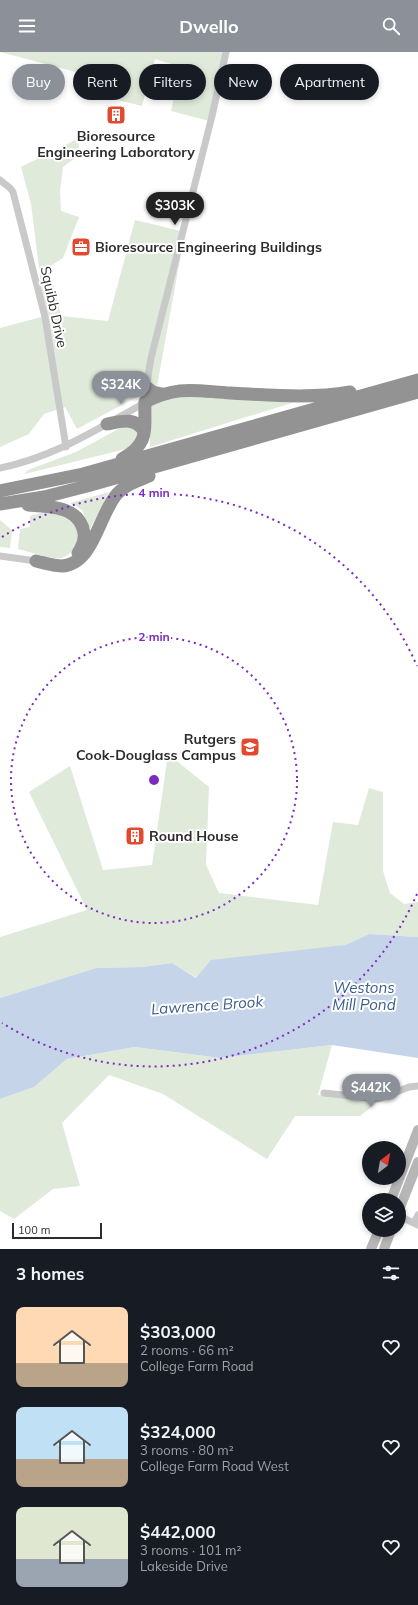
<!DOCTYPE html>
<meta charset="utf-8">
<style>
body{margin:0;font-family:Mulish,sans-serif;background:#20242c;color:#f1f3f6;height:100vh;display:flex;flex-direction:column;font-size:15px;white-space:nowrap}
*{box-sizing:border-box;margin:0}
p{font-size:13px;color:#9ea1a6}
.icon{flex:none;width:22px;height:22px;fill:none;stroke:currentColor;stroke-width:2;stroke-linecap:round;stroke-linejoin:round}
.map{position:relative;height:1197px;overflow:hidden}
.drawer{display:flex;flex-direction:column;background:#171b24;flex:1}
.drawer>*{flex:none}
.banner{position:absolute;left:12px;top:12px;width:394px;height:36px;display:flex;gap:8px}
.needle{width:26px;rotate:31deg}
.buttons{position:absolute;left:362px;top:1089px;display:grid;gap:8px}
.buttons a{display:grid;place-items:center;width:44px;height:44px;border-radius:50%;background:#171b24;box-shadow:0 2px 6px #0003;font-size:20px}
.scale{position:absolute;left:12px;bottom:10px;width:90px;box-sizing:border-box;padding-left:4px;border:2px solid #2c2c2c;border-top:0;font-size:11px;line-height:14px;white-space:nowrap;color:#2c2c2c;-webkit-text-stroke:3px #fff;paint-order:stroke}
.price{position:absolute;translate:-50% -34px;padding:0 9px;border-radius:14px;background:#8c9099;color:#fff;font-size:13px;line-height:26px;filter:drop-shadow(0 1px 2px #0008)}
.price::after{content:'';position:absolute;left:50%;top:24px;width:12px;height:9px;margin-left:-6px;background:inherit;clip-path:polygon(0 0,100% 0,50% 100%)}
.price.on{background:#222;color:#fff}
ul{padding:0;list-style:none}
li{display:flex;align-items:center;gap:12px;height:100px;padding:0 16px}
li span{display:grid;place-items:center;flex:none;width:112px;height:80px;border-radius:8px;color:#555}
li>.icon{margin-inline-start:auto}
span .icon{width:48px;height:48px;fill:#fffc;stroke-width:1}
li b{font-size:17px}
h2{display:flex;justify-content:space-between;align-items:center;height:48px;padding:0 16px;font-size:17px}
.pill{padding:0 14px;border-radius:18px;background:#171b24;box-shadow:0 2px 6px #0003;font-size:14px;line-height:36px}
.pill.on{background:#8c9099;color:#fff}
header{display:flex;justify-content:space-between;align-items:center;height:52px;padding:0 16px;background:#8c9099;color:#fff;font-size:18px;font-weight:700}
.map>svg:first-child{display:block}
</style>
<header><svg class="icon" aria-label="menu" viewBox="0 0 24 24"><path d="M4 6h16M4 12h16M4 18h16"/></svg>Dwello<svg class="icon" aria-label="search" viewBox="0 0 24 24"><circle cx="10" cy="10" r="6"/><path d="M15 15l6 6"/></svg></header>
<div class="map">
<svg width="418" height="1197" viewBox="0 0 418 1197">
<rect width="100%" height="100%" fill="#fff"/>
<path fill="#dfeada" d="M0 0H228L213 70 171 59 181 15 155 7 142 54 106 45 110 29Z
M77 87 81 102 63 115 60 138 61 159 79 165 63 206 49 215 61 264 108 269 135 168 185 180 157 334 77 377 65 355 44 362 29 382 0 395V276L45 264 31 152 21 115Z
M189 343 266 345 295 350 150 395 149 354 163 345Z
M132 373 138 379 137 387 126 397 24 422 28 418 76 400 122 375Z
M109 440 90 477 82 458 70 451Z
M52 458C57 460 63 460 67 463 84 475 81 500 61 506 52 508 28 499 18 497L20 477 30 475V464Z
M0 468 12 478 10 496 0 495Z
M168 702 209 735 206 813 219 841 318 853 333 770 358 773 369 736 383 740V819L390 841 404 852 418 850V885L369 882 345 893 197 926 172 911 141 915 96 916 0 946V885L87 858 29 740 70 714 103 818 152 813Z
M332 993 318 1043 379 1049 360 1064H295L267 1107 163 1042 109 1023 62 1071 80 1134 53 1137 14 1167 0 1159V1047L34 1035 67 1007 135 995 220 1006Z"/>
<path fill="#c6d4ea" d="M369 882 418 885V1006L332 993 220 1006 135 995 67 1007 34 1035 0 1047V946L96 916 141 915 172 911 196 926 211 908 345 893Z"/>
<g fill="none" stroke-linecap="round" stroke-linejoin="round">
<path stroke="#c9c9c9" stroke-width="7" d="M0 128 10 136 13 140 45 265 66 395
M146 337 151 306 212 64 226 0
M0 416C51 406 94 379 139 354L145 349
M0 504 36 509
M324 1041 378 1047 409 1035 418 1034
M399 1164 418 1173
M414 1171 418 1163"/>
<path stroke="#b6b6b6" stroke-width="10" d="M391 1148 418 1078
M399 1158 418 1110
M371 1197 379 1178
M384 1197 391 1178"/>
<path stroke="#939393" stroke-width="13" d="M146 335 153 340 162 342
M107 372C122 369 135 365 144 379
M122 407C150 391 144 379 145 350 179 333 195 339 231 341 270 343 311 347 350 340
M0 439 83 422 418 328
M0 452 44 445 87 434 418 340
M28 453C49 454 80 454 84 481 85 488 82 495 78 501
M36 509C45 511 54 514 63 514 94 511 99 462 117 442 125 433 137 429 149 424"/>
</g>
<g fill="none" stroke="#7b2cbf" stroke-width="2" stroke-dasharray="2 4">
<circle cx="154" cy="728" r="143"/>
<path d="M417 842A287 287 0 0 1 2 971M2 485A287 287 0 0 1 417 614"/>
</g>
<defs>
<g id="building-square" transform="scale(1)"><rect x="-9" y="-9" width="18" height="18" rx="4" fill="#e3492e" stroke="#fff"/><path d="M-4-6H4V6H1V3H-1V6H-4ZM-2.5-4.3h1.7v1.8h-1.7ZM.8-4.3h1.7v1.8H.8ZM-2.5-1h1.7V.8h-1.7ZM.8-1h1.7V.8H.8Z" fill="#fff"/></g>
<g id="office-square" transform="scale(1)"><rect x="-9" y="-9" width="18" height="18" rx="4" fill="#e3492e" stroke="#fff"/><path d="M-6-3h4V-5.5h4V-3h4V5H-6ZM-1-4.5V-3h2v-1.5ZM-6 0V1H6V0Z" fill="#fff"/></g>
<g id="university-square" transform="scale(1)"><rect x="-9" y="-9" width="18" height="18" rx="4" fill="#e3492e" stroke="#fff"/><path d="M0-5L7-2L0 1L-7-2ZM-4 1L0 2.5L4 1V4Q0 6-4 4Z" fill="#fff"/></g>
</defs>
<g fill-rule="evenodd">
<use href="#building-square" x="116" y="63"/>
<use href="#office-square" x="81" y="195"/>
<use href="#university-square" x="250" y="695"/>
<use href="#building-square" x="135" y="784"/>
</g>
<g text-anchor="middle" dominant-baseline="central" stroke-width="4" stroke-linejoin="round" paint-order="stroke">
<g font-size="14" font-weight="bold" fill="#2c2c2c" stroke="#fff" text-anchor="start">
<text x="116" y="84" text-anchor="middle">Bioresource<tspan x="116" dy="16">Engineering Laboratory</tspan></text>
<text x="95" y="195">Bioresource Engineering Buildings</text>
<text x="236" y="687" text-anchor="end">Rutgers<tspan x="236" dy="16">Cook-Douglass Campus</tspan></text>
<text x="149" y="784">Round House</text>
</g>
<g font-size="14" fill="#2c2c2c" stroke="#fff">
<text transform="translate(54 255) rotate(78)">Squibb Drive</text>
</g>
<g font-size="15" font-style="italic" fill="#3c5c8d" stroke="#fff">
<text x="364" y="935">Westons<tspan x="364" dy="17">Mill Pond</tspan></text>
<text transform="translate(207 953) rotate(-4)">Lawrence Brook</text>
</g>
</g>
<circle cx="154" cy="728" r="6" fill="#7b2cbf" stroke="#fff" stroke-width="2"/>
<g font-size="12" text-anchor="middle" font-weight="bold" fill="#7b2cbf" stroke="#fff" stroke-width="4" stroke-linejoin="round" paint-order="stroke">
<text x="154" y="445">4 min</text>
<text x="154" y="589">2 min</text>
</g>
</svg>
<div class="buttons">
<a><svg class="needle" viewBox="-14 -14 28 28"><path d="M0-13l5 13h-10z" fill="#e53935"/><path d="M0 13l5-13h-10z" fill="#9ea1a6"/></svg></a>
<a><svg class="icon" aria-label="layers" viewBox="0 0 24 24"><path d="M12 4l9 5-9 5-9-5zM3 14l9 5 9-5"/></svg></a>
</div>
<div class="scale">100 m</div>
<b class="price on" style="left:175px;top:174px">$303K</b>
<b class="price" style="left:121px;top:353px">$324K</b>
<b class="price" style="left:371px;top:1056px">$442K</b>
<div class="banner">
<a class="pill on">Buy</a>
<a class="pill">Rent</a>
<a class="pill">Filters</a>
<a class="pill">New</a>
<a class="pill">Apartment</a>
</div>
</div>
<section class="drawer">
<h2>3 homes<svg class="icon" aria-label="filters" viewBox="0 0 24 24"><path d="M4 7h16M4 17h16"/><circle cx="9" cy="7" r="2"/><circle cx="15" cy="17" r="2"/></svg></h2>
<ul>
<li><span style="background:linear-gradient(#ffd9b3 70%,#b9a48a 0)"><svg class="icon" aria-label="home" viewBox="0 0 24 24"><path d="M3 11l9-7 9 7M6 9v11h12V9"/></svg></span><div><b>$303,000</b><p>2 rooms · 66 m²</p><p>College Farm Road</p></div><svg class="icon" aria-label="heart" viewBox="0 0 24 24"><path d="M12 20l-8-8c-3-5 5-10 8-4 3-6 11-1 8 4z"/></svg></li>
<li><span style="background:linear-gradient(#bfe0f5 65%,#b9a48a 0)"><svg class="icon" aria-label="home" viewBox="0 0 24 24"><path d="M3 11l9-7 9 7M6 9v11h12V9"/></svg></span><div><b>$324,000</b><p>3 rooms · 80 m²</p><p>College Farm Road West</p></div><svg class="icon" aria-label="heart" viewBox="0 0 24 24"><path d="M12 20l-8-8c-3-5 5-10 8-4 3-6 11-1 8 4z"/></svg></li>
<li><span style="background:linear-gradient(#dfe7d0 65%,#9aa5b1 0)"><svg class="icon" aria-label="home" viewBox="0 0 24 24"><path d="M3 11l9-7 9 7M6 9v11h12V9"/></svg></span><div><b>$442,000</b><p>3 rooms · 101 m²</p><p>Lakeside Drive</p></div><svg class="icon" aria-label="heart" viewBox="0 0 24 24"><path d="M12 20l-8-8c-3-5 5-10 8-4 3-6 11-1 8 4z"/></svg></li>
</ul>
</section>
